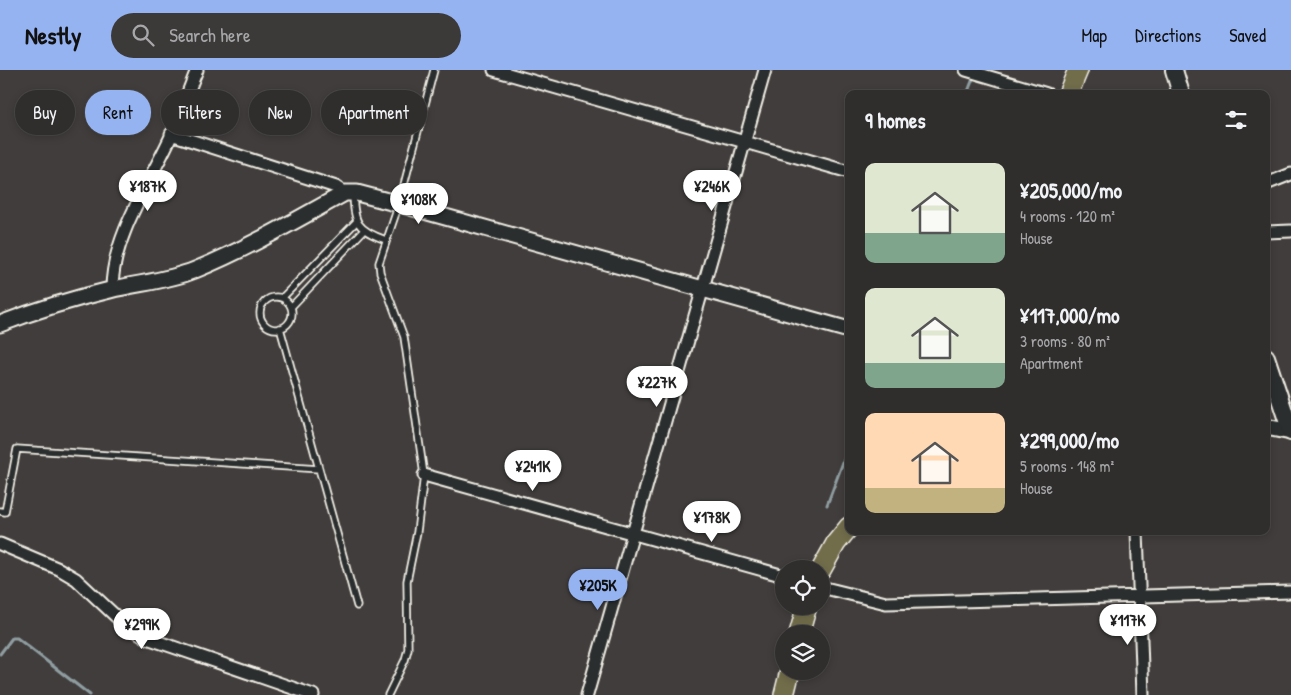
<!DOCTYPE html>
<meta charset="utf-8">
<style>
body{margin:0;font-family:"Patrick Hand",sans-serif;background:#3c3a39;color:#f1f3f6;height:100vh;display:flex;flex-direction:column;font-size:19px;white-space:nowrap}
*{box-sizing:border-box;margin:0}
p{font-size:16px;color:#a8a8aa}
.icon{flex:none;width:28px;height:28px;fill:none;stroke:currentColor;stroke-width:2;stroke-linecap:round;stroke-linejoin:round}
.map{position:relative;flex:1;overflow:hidden}
.drawer{position:absolute;left:845px;top:20px;width:425px;height:445px;display:flex;flex-direction:column;background:#302e2d;border-radius:10px;box-shadow:0 2px 8px #0003,0 0 0 1px #4b4a49}
.drawer>*{flex:none}
.banner{position:absolute;left:15px;top:20px;width:475px;height:45px;display:flex;gap:10px}
.controls{position:absolute;left:775px;top:490px;display:grid;gap:10px}
.controls a{display:grid;place-items:center;width:55px;height:55px;border-radius:50%;background:#302e2d;box-shadow:0 2px 8px #0003,0 0 0 1px #4b4a49;font-size:25px}
.price{position:absolute;translate:-50% -42px;padding:0 11px;border-radius:18px;background:#fff;color:#222;font-size:16px;line-height:32px;filter:drop-shadow(0 1px 2px #0008)}
.price::after{content:'';position:absolute;left:50%;top:30px;width:15px;height:11px;margin-left:-8px;background:inherit;clip-path:polygon(0 0,100% 0,50% 100%)}
.price.on{background:#95b2f1;color:#111}
ul{padding:0;list-style:none}
li{display:flex;align-items:center;gap:15px;height:125px;padding:0 20px}
li span{display:grid;place-items:center;flex:none;width:140px;height:100px;border-radius:10px;color:#555}
li>.icon{margin-inline-start:auto}
span .icon{width:60px;height:60px;fill:#fffc;stroke-width:1}
li b{font-size:21px}
h2{display:flex;justify-content:space-between;align-items:center;height:60px;padding:0 20px;font-size:21px}
.pill{padding:0 18px;border-radius:22px;background:#302e2d;box-shadow:0 2px 8px #0003,0 0 0 1px #4b4a49;font-size:18px;line-height:45px}
.pill.on{background:#95b2f1;color:#111}
header{display:flex;align-items:center;gap:30px;box-sizing:border-box;height:70px;padding:0 25px;background:#95b2f1;color:#111}
header strong{font-size:24px}
nav{display:flex;gap:28px;margin-inline-start:auto;font-size:18px}
.search{width:350px;height:45px;background:#3c3a39;display:flex;align-items:center;gap:12px;box-sizing:border-box;padding:0 18px;border-radius:28px;color:#a8a8aa;font-size:19px}
.map>svg:first-child{display:block}
</style>
<header>
<strong>Nestly</strong>
<div class="search"><svg class="icon" aria-label="search" viewBox="0 0 24 24"><circle cx="10" cy="10" r="6"/><path d="M15 15l6 6"/></svg>Search here</div>
<nav><a>Map</a><a>Directions</a><a>Saved</a></nav>
</header>
<div class="map">
<svg width="1291" height="625" viewBox="0 0 1291 625">
<rect width="100%" height="100%" fill="#403d3c"/>
<filter id="ink" filterUnits="userSpaceOnUse"><feTurbulence type="fractalNoise" baseFrequency=".02" numOctaves="2"/><feDisplacementMap in="SourceGraphic" scale="10" xChannelSelector="R" yChannelSelector="G"/><feConvolveMatrix kernelMatrix="1 2 1 2 8 2 1 2 1" color-interpolation-filters="sRGB"/></filter>
<g filter="url(#ink)">
<g fill="none" stroke-linecap="round" stroke-linejoin="round">
<path stroke="#909ea1" stroke-width="3" d="M967 24 974 6
M827 435 849 376
M0 584 12 568H17L90 625"/>
<g stroke="#f4f1e8" stroke-width="9">
<path id="service" d="M353 123C354 153 357 160 386 170
M260 243a16 16 0 1 1 32 0a16 16 0 1 1-32 0Z
M282 228 357 151
M291 237 364 160
M280 258 357 536
M0 441 5 442 17 379 319 399
M388 625 405 590 408 579 407 511 417 462 424 405 404 267 380 202 379 193 399 134 434 0"/>
</g>
<g stroke="#f4f1e8" stroke-width="15">
<path id="minor" d="M494 0 849 102
M966 0 1047 24
M171 64 336 117 345 123
M1266 114 1291 104
M1266 162 1291 161
M112 219C112 166 151 111 172 64 181 43 188 21 197 0
M424 405 784 506
M1137 461 1143 625
M0 474 59 499 76 509 122 552 147 568 313 625
M821 517 886 533 1291 522
M587 625 765 0"/>
</g>
<g stroke="#f4f1e8" stroke-width="19">
<path id="tertiary" d="M0 254C36 240 72 229 110 220 138 213 168 211 195 200 247 179 296 150 345 123H357L399 134 849 260
M1266 357 1291 362"/>
</g>
<g stroke="#f4f1e8" stroke-width="20">
<path id="secondary" d="M1174 0 1181 24
M1266 287 1291 362"/>
</g>
<g stroke="#f4f1e8" stroke-width="22">
<path id="primary" d="M1068 24 1078 0
M821 500 836 473 849 457
M799 564 807 536
M784 625 790 601"/>
</g>
<use href="#service" stroke="#2a2d2e" stroke-width="5.5"/>
<use href="#minor" stroke="#2a2d2e" stroke-width="11"/>
<use href="#tertiary" stroke="#2a2d2e" stroke-width="15"/>
<use href="#secondary" stroke="#2a2d2e" stroke-width="16"/>
<use href="#primary" stroke="#716d4b" stroke-width="19"/>
</g>
</g>
</svg>
<div class="controls">
<a><svg class="icon" aria-label="locate" viewBox="0 0 24 24"><circle cx="12" cy="12" r="6"/><path d="M12 2v4M12 18v4M2 12h4M18 12h4"/></svg></a>
<a><svg class="icon" aria-label="layers" viewBox="0 0 24 24"><path d="M12 4l9 5-9 5-9-5zM3 14l9 5 9-5"/></svg></a>
</div>
<b class="price" style="left:148px;top:142px">¥187K</b>
<b class="price" style="left:712px;top:142px">¥246K</b>
<b class="price" style="left:419px;top:155px">¥108K</b>
<b class="price" style="left:657px;top:338px">¥227K</b>
<b class="price" style="left:533px;top:422px">¥241K</b>
<b class="price" style="left:712px;top:473px">¥178K</b>
<b class="price on" style="left:598px;top:541px">¥205K</b>
<b class="price" style="left:1128px;top:576px">¥117K</b>
<b class="price" style="left:142px;top:580px">¥299K</b>
<div class="banner">
<a class="pill">Buy</a>
<a class="pill on">Rent</a>
<a class="pill">Filters</a>
<a class="pill">New</a>
<a class="pill">Apartment</a>
</div>
<section class="drawer">
<h2>9 homes<svg class="icon" aria-label="filters" viewBox="0 0 24 24"><path d="M4 7h16M4 17h16"/><circle cx="9" cy="7" r="2"/><circle cx="15" cy="17" r="2"/></svg></h2>
<ul>
<li><span style="background:linear-gradient(#dfe7d0 70%,#7fa58c 0)"><svg class="icon" aria-label="home" viewBox="0 0 24 24"><path d="M3 11l9-7 9 7M6 9v11h12V9"/></svg></span><div><b>¥205,000/mo</b><p>4 rooms · 120 m²</p><p>House</p></div></li>
<li><span style="background:linear-gradient(#dfe7d0 75%,#7fa58c 0)"><svg class="icon" aria-label="home" viewBox="0 0 24 24"><path d="M3 11l9-7 9 7M6 9v11h12V9"/></svg></span><div><b>¥117,000/mo</b><p>3 rooms · 80 m²</p><p>Apartment</p></div></li>
<li><span style="background:linear-gradient(#ffd9b3 75%,#c2b280 0)"><svg class="icon" aria-label="home" viewBox="0 0 24 24"><path d="M3 11l9-7 9 7M6 9v11h12V9"/></svg></span><div><b>¥299,000/mo</b><p>5 rooms · 148 m²</p><p>House</p></div></li>
</ul>
</section>
</div>
